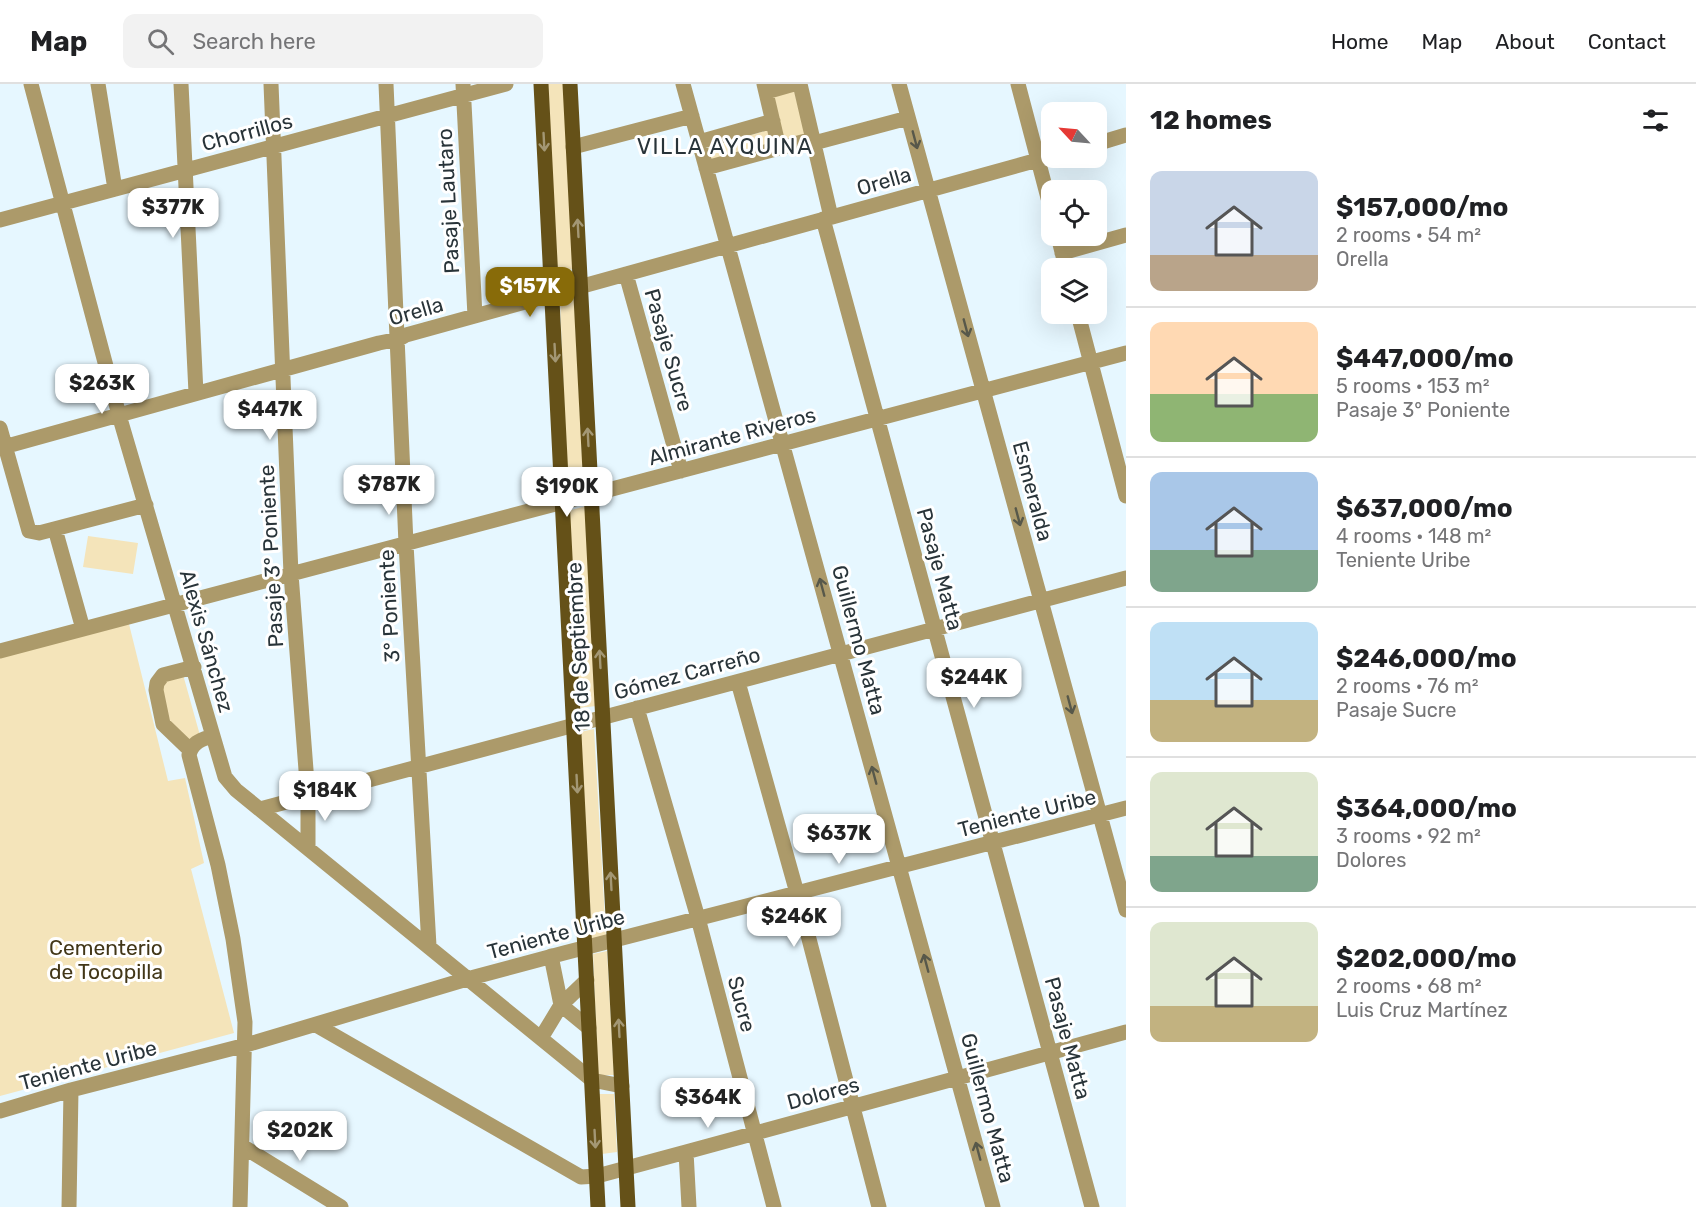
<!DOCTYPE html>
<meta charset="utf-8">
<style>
body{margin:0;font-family:Rubik,sans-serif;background:#f2f2f2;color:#202124;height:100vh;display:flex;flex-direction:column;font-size:22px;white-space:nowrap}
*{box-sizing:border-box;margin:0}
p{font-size:20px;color:#757577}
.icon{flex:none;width:33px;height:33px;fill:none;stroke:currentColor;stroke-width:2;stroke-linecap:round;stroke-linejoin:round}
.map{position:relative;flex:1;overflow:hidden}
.side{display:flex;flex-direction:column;background:#fff;width:570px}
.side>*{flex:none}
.needle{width:39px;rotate:296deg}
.buttons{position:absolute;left:1041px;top:18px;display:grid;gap:12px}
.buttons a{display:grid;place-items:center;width:66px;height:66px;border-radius:12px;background:#fff;box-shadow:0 6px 24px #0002;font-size:30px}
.price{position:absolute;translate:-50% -51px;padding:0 14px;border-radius:12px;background:#fff;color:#222;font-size:20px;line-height:39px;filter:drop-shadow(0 2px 3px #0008)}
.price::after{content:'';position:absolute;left:50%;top:36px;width:18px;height:14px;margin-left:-9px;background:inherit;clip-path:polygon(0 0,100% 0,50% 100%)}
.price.current{background:#886b09;color:#fff}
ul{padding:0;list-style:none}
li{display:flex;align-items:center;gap:18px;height:150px;padding:0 24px}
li+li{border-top:2px solid #e0e0e0}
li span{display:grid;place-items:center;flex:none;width:168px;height:120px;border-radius:12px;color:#555}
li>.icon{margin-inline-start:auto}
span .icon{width:72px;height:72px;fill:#fffc;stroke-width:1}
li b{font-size:26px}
h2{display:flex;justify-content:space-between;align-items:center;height:72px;padding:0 24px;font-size:26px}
header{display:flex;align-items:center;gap:36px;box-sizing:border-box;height:84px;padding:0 30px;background:#fff;border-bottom:2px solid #e0e0e0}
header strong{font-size:28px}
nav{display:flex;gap:33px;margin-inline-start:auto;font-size:21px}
.search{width:420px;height:54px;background:#f2f2f2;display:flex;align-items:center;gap:15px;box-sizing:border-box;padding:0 21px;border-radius:12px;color:#757577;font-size:22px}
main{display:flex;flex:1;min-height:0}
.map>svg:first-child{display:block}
</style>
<header>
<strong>Map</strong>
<div class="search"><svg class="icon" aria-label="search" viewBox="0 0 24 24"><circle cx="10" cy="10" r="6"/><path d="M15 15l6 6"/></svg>Search here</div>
<nav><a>Home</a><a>Map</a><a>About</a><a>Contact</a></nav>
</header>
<main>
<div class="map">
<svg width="1126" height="1123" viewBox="0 0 1126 1123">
<rect width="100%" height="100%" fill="#e6f7ff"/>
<path fill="#f4e4ba" d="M548 0H564L573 185 557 189Z
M794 6 806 54 782 59 771 11Z
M768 46 772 61 714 80 706 64Z
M574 213 584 411 568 415 560 216Z
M586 422 596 622 580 624 568 427Z
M88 452 138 459 133 490 83 483Z
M128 536 168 697 185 694 204 779 191 785 234 949 0 1012V572Z
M182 587 201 655 191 659 168 638 161 597Z
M594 645 606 852 592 856 580 648Z
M607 867 614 991H598L593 870Z
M599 1010H614L617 1068 602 1070Z"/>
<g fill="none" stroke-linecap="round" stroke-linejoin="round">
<path stroke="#ac9a6a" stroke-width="15" d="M31 0 119 331 225 693 236 706 592 996 622 1002
M98 0 115 105
M181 0 196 309
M271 0 291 490 308 712V763
M386 0 406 460 429 862
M463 0 475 232
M683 0 993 1123
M764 0 779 64
M800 0 831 133
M899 0 1126 826
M1018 0 1052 129
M766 8 794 0
M699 58 773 37
M814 59 908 34
M1096 60 1126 51
M573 63 692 32
M706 84 813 55
M823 135 1092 1123
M0 136 506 0
M1058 152 1066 184
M1062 169 1126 151
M626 190 681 387
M1078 230 1126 412
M0 344 29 447 39 449 146 421
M0 364 379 259 399 255 406 251 1052 72
M55 445 83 545
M0 567 1126 269
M738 598 797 809 879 1123
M637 624 698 834 774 1123
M212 652C201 656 192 658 189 671L218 781 233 855 245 938 240 1123
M190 666 163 640 156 606 157 599 163 591 194 583
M260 725 1126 494
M551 872 561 921 589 944
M316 941 581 1093 597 1092 686 1068 1126 948
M541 954 561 921 587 896
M0 1027 71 1006 246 961 467 895 564 869 1126 724
M242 1062 341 1123
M686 1068 689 1123
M69 1123 71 1006"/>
<path stroke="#655118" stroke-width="15" d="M541 0 598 1123
M570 0 628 1123"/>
</g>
<defs><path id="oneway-shaft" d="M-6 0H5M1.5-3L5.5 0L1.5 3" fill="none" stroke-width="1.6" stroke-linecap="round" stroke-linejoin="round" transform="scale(1.5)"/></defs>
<g stroke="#57584a">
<use href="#oneway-shaft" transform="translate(915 56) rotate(75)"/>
<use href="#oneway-shaft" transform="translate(966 244) rotate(75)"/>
<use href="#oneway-shaft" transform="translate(1018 433) rotate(75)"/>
<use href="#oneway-shaft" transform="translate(822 503) rotate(-105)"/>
<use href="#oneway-shaft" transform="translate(1070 621) rotate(75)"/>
<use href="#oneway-shaft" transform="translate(874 691) rotate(-105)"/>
<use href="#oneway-shaft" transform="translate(926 879) rotate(-105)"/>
<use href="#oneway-shaft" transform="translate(978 1067) rotate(-105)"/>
</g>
<g stroke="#a39774">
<use href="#oneway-shaft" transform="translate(544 58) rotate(87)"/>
<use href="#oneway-shaft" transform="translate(578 144) rotate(-93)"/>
<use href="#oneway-shaft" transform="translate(555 269) rotate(87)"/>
<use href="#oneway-shaft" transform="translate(588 353) rotate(-93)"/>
<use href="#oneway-shaft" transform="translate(600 575) rotate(-93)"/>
<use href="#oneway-shaft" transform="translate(577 700) rotate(87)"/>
<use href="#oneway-shaft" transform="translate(611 797) rotate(-93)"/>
<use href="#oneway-shaft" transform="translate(619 944) rotate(-93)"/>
<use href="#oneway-shaft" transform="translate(595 1055) rotate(87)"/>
</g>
<g text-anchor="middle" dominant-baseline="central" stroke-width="6" stroke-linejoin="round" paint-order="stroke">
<g font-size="21" fill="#293439" stroke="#fff">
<text transform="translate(247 48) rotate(-15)">Chorrillos</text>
<text transform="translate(884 97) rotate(-16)">Orella</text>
<text transform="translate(448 117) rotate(-93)">Pasaje Lautaro</text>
<text transform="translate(416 227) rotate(-16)">Orella</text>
<text transform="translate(669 266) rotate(74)">Pasaje Sucre</text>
<text transform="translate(732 352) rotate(-15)">Almirante Riveros</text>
<text transform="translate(1033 407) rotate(75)">Esmeralda</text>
<text transform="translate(271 472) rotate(-93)">Pasaje 3° Poniente</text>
<text transform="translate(940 485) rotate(75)">Pasaje Matta</text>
<text transform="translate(389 522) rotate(-93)">3° Poniente</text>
<text transform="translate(859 556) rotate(75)">Guillermo Matta</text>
<text transform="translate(207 557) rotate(74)">Alexis Sánchez</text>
<text transform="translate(578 563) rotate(-93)">18 de Septiembre</text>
<text transform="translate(687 589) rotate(-15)">Gómez Carreño</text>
<text transform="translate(1027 729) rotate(-14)">Teniente Uribe</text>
<text transform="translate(556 850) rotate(-15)">Teniente Uribe</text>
<text transform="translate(742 920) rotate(75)">Sucre</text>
<text transform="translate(1068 954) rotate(75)">Pasaje Matta</text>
<text transform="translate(88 981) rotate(-15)">Teniente Uribe</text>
<text transform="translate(823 1009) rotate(-15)">Dolores</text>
<text transform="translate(988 1024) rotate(75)">Guillermo Matta</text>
</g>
<g font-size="21" fill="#423718" stroke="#fff">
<text x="106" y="863">Cementerio<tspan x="106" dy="24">de Tocopilla</tspan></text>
</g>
<g font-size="22" letter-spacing="1.5" fill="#293439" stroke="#fff">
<text x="725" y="62">VILLA AYQUINA</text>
</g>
</g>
</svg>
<div class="buttons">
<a><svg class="needle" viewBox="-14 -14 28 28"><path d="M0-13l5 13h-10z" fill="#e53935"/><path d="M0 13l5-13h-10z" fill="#757577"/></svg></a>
<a><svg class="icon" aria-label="locate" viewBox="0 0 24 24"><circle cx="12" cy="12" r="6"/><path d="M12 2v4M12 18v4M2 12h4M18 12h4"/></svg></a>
<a><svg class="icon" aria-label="layers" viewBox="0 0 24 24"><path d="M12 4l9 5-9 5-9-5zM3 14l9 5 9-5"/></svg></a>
</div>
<b class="price" style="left:173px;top:155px">$377K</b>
<b class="price current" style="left:530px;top:234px">$157K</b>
<b class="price" style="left:102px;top:331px">$263K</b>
<b class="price" style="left:270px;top:357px">$447K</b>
<b class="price" style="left:389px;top:432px">$787K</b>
<b class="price" style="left:567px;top:434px">$190K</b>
<b class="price" style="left:974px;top:625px">$244K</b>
<b class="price" style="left:325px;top:738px">$184K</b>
<b class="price" style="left:839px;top:781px">$637K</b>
<b class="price" style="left:794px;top:864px">$246K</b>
<b class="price" style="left:708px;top:1045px">$364K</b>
<b class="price" style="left:300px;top:1078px">$202K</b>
</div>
<section class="side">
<h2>12 homes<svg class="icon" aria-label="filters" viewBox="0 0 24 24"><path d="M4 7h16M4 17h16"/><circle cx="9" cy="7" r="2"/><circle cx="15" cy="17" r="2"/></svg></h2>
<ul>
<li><span style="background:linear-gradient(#c9d6e8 70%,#b9a48a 0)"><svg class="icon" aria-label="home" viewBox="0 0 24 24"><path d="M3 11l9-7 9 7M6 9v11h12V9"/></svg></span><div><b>$157,000/mo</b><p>2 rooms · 54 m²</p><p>Orella</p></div></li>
<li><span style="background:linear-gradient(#ffd9b3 60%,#8fb573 0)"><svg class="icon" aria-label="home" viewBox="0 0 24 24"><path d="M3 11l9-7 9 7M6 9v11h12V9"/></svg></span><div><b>$447,000/mo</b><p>5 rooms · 153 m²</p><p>Pasaje 3° Poniente</p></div></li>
<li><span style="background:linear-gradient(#a9c7e8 65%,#7fa58c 0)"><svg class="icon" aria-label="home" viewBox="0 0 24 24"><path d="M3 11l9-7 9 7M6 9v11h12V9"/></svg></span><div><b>$637,000/mo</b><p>4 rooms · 148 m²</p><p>Teniente Uribe</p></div></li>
<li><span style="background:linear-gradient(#bfe0f5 65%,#c2b280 0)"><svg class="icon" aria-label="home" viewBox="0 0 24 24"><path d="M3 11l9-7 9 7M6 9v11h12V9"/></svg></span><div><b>$246,000/mo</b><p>2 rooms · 76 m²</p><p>Pasaje Sucre</p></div></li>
<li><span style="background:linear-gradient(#dfe7d0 70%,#7fa58c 0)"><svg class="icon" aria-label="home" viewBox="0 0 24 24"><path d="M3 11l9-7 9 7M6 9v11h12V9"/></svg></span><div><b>$364,000/mo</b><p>3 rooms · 92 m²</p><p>Dolores</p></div></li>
<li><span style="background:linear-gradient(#dfe7d0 70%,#c2b280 0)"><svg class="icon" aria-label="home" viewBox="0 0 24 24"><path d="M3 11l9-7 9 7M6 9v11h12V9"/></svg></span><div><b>$202,000/mo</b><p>2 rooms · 68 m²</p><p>Luis Cruz Martínez</p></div></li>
</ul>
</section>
</main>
